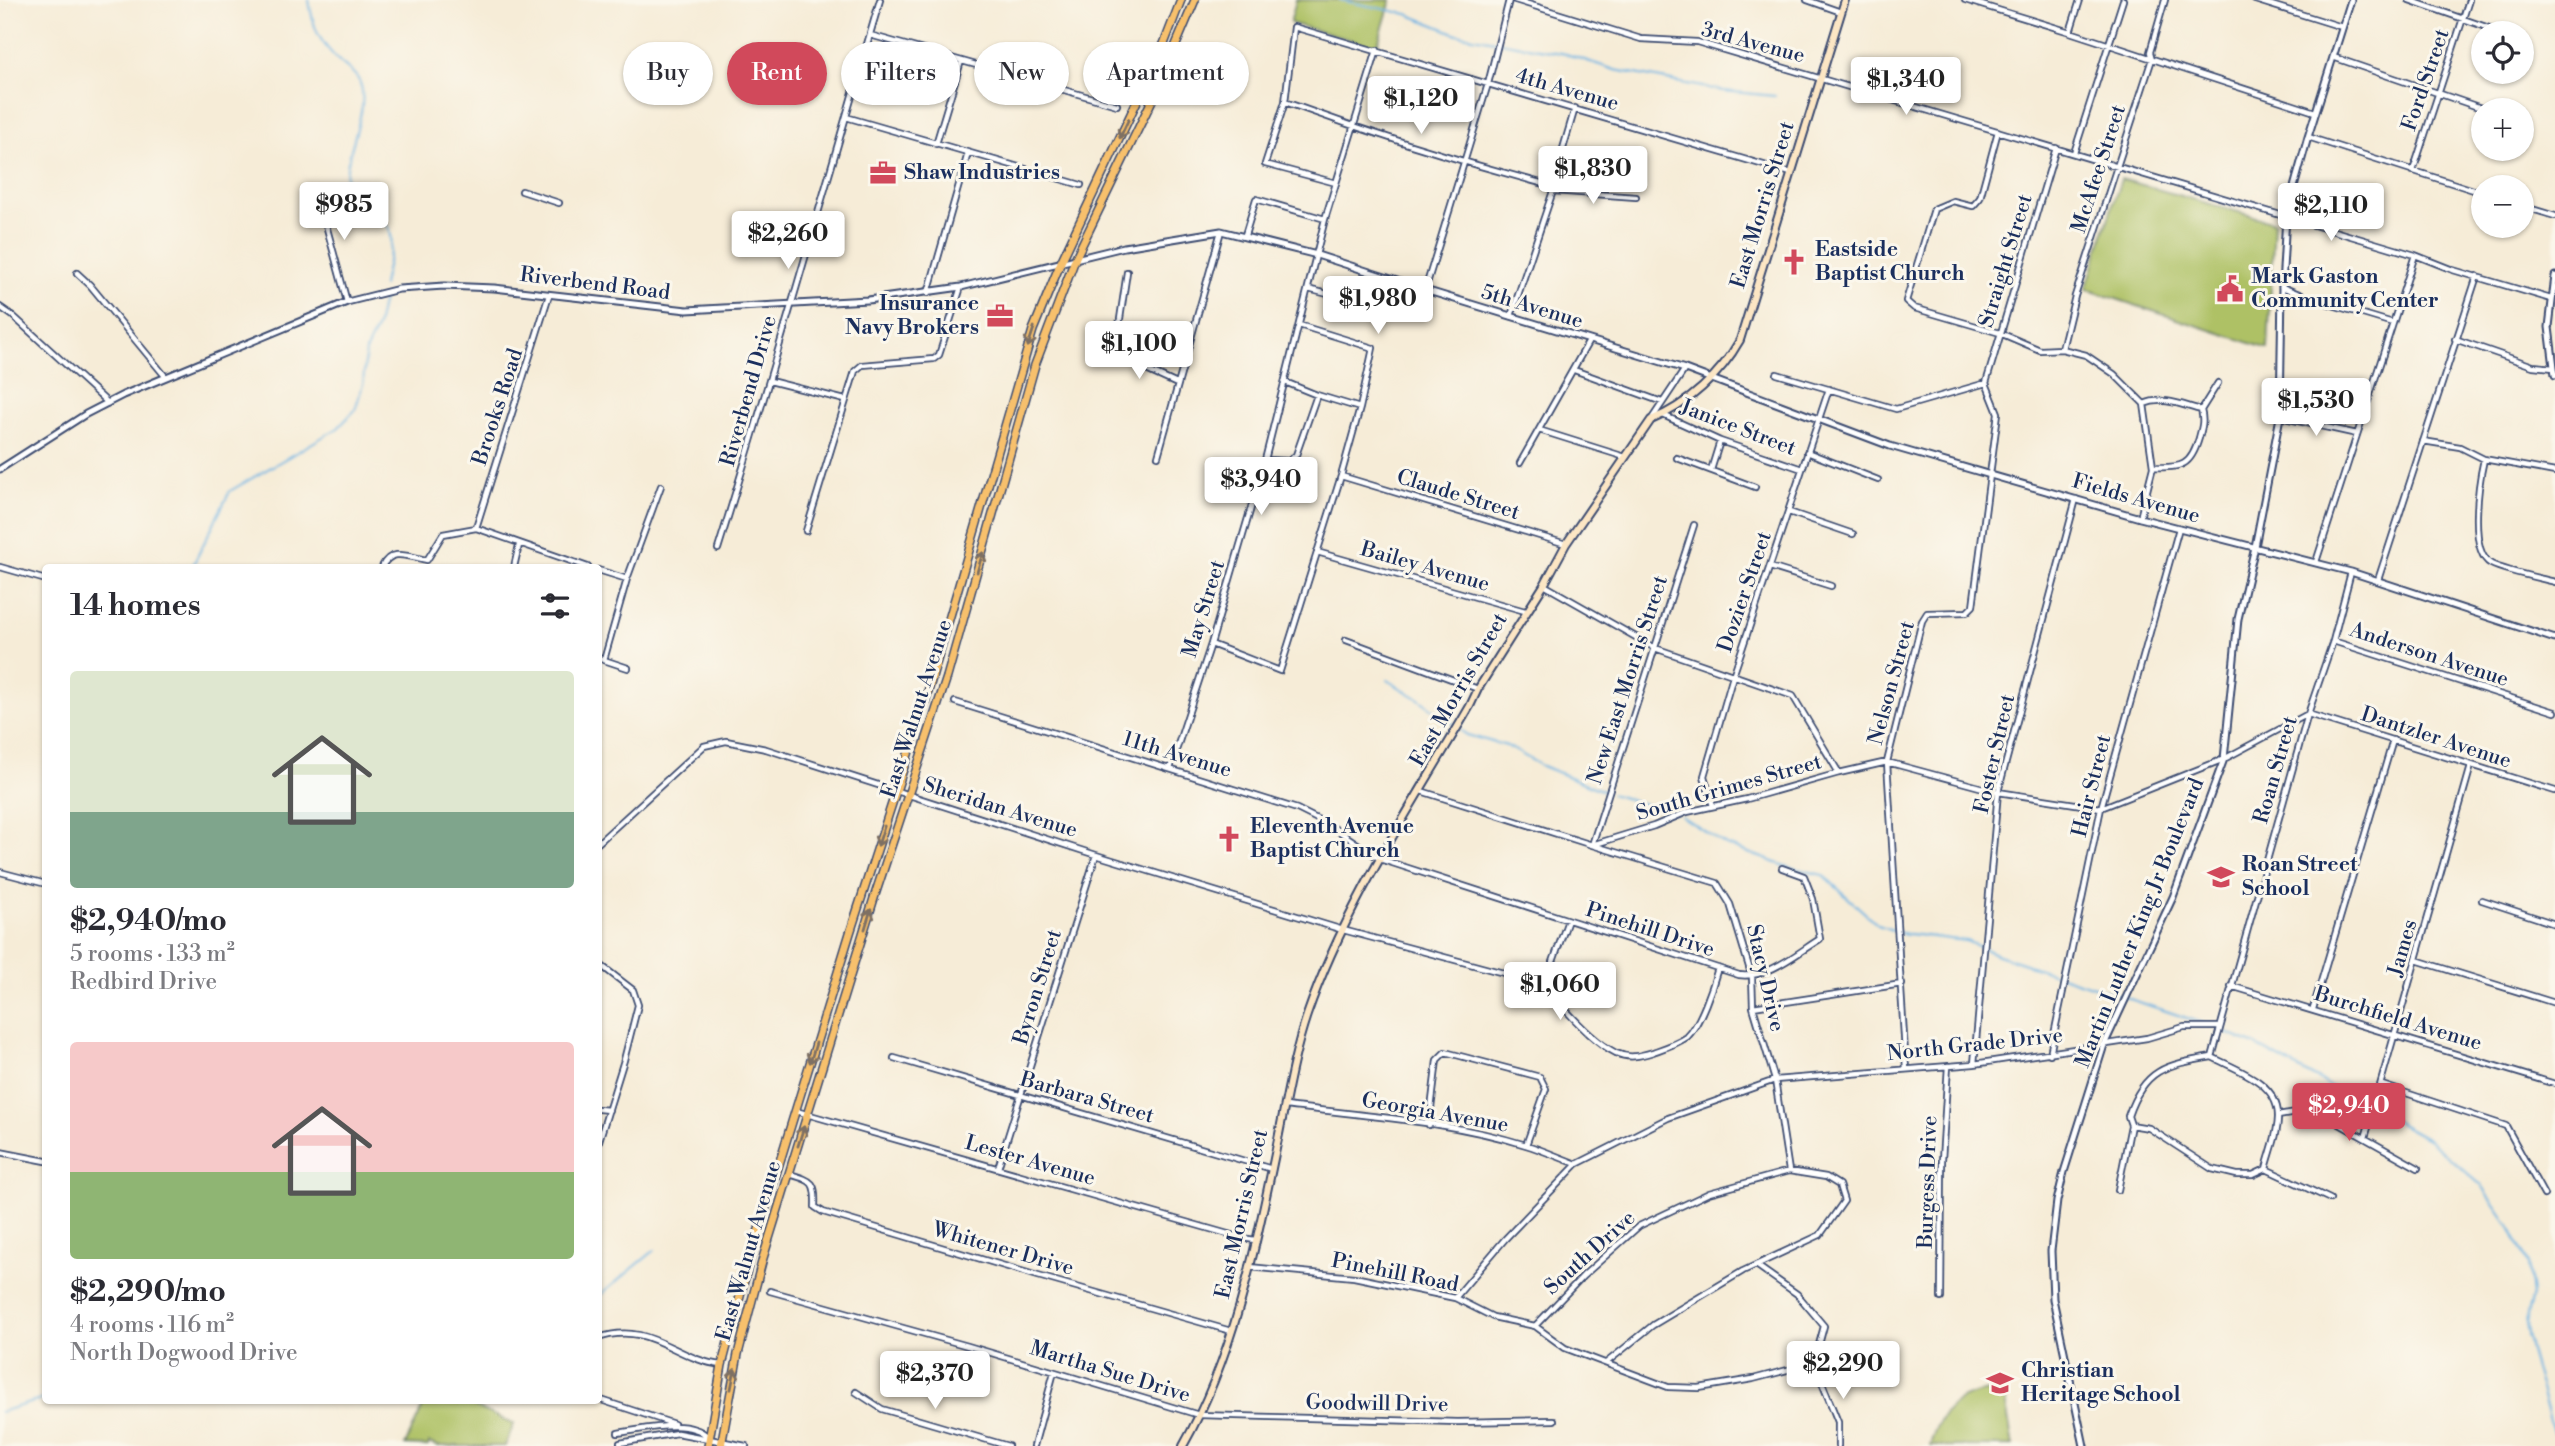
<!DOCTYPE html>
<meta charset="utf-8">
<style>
body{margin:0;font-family:"Libre Bodoni",serif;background:#f7f7f7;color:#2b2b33;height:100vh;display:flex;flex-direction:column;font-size:26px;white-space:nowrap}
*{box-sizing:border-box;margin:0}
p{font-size:23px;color:#7c7c81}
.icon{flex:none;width:38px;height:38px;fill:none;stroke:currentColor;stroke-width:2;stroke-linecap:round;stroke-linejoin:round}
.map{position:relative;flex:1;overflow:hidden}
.drawer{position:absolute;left:42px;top:564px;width:560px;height:840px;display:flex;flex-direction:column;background:#fff;border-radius:7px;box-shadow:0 2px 5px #0004}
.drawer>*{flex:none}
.guide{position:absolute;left:623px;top:42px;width:665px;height:63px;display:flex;gap:14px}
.controls{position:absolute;left:2471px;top:21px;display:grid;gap:14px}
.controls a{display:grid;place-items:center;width:63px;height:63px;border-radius:50%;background:#fff;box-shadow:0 2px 5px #0004;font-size:35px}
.price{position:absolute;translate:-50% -60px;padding:0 16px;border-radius:7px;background:#fff;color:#222;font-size:23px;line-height:46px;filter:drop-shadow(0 2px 4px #0008)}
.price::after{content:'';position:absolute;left:50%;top:42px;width:21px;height:16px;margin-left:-10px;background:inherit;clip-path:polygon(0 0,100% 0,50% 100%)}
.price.on{background:#d1495b;color:#fff}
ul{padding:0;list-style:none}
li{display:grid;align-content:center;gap:14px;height:371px;padding:0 28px}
li span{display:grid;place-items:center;height:217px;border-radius:7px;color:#555}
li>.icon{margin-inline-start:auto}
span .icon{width:126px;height:126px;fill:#fffc;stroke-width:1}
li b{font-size:30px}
h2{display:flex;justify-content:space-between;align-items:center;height:84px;padding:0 28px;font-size:30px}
.pill{padding:0 24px;border-radius:32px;background:#fff;box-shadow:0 2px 5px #0004;font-size:24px;line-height:63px}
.pill.on{background:#d1495b;color:#fff}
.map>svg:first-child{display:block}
</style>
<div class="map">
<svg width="2555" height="1446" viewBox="0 0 2555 1446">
<rect width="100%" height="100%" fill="#fbf7ec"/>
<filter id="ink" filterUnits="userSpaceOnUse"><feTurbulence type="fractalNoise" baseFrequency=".0143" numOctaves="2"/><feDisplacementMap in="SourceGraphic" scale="14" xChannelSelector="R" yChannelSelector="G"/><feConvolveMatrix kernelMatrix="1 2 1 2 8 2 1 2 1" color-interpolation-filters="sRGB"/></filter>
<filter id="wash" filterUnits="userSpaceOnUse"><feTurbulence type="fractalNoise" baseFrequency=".00686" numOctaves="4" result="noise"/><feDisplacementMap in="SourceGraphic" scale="28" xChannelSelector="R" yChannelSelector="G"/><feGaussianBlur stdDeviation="1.57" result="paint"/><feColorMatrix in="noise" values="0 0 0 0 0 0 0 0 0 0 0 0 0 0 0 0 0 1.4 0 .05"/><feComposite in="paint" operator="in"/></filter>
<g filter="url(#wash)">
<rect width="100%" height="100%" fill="#f6ecd7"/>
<path fill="#aec165" stroke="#647862" stroke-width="2" d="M1296 0H1391L1377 47 1290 23Z
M2121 179 2274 222 2268 349 2086 289Z
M1992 1391 2004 1394 2013 1446H1930C1938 1413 1958 1393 1992 1391Z
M426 1400H459L514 1424 505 1446H437L429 1443 428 1446 405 1445Z"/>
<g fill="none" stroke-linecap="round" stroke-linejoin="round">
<path stroke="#6cb3e3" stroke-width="2" d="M309 0C313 28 318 40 339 61 344 66 354 72 358 79 375 107 338 160 348 189 350 196 357 200 363 203 405 231 390 243 383 286
M1340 0 1407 14 1457 34 1566 54 1615 70 1723 91 1775 96
M192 567 230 491 338 428 355 410 363 384 366 350 377 327 383 298
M1387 680 1419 699 1456 726
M1460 730 1467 735 1507 746 1542 766 1606 792
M1611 794 1676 814
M1681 816 1726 845 1785 866 1823 875 1878 925 1901 933 1966 941 1998 955 2211 1026
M2222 1031 2255 1045 2428 1139 2481 1185 2509 1225 2528 1264 2532 1295 2525 1323 2530 1351 2555 1438
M598 1297 655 1250
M0 1412 46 1398"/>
</g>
</g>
<g filter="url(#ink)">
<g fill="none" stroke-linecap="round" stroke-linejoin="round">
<g stroke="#3c4b70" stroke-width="8">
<path id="minor" d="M1515 0 1641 39 1697 42 2415 255 2453 270 2551 299
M1807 0 1841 12
M1965 0 2070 32 2315 112
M2255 0 2342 27
M2409 0 2492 29
M2070 32 2080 0
M870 35 1117 105
M2333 57 2484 109
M1285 102C1373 134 1461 162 1552 186
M846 117 1081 185
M1998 131 1980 198 1973 206 1953 201 1934 209 1906 301 1914 308 2000 333 2040 350 2062 349 2086 355 2114 374 2144 404
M2308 137 2483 193
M936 144 961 61
M2074 153 2123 0
M2413 171 2469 0
M1336 183 1265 164 1285 102 1294 27 1791 173
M316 188 347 302
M522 191 559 203
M1553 191 1636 197
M2522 206 2555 216
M1245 235 1256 199 1325 219
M1127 272 1117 339 1129 362 1177 384
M77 273 90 285 165 376
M2282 287 2309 298 2393 323
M1308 289 1386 309
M1425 290 1488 84 1509 0
M928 293 968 153
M0 307 13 316 108 403
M1511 316 1553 191 1552 186 1575 108
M2455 339 2533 366 2554 368
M2062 349 2075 296 2152 59 2150 52 2165 0
M1113 358 1117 340
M1113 358 1129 362
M1574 370 1662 402
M1777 374 1896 409 1986 383 1998 413 1973 606 1967 612 1927 613 1922 621 1887 762 1906 1069
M770 381 845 400
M1285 382 1317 395 1360 408
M1986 383 2056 148
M2144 404C2163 396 2182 405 2201 410
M2201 410 2218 383
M1663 415 1720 441 1802 469
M2280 417 2357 434
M1651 420 1685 369
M1539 430 1625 457
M2423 441 2460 447 2484 459
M1807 452 1878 480
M1158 456 1221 231
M1677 458 1755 487
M1265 460 1289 461 1296 455 1317 395
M1520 463 1589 341
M2154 467C2182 468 2191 466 2199 438 2202 427 2204 421 2201 410
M1711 470 1720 441
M2555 472 2484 459C2479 481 2468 551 2491 564 2505 571 2539 578 2555 582
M1341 476 1566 544
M1789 512 1853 534
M2140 518 2153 467 2144 404
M1694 525 1592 845 1717 883 1730 904 1752 977 1753 1007 1775 1080 1789 1171
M476 528 549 295
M806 531 855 371 862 365 934 359 939 355 961 287
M718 549C775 367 826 183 880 0
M1317 552 1525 611
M2316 562 2415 255
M0 567 46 580
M382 567C391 547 409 557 427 560L443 534 476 528 588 567
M514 567 519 545
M1770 567 1831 586
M598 570 627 579
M2378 580 2477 276
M1544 585 1655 648 1793 696 1839 773
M1346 640 1478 689
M2333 641 2555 712
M1211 644 1280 671 1341 476 1360 408 1373 348 1299 325
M598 658 628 668
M604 660 627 579 661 486
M955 702 1297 809 1331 826 1380 859 1739 975C1768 979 1797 953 1820 939L1813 899 1804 876 1782 868
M1170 769 1211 644 1265 460 1325 219 1377 50
M1421 791 1592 845 1654 826 1687 812 1747 799 1839 773 1887 762 1998 792 2101 808 2224 759 2308 714 2555 791
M1713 806 1704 776 1733 676 1829 389
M598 843 704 746 726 741 766 749 1096 855 1343 930 1545 984 1548 992C1569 1012 1590 1040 1616 1053 1629 1059 1640 1056 1653 1052 1664 1048 1677 1044 1687 1037 1700 1025 1713 986 1718 968
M0 872 46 884
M2482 900 2555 924
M2416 960 2555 1003
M598 963 633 990 638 1005 624 1060 598 1144
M1545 984 1568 920
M2231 986 2555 1084
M1753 1007 1902 984
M2313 1009 2393 740
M2050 1054 2101 808 2179 528
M2212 1057 2308 714 2333 641 2351 572
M2212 1057C2237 1070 2277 1082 2278 1115 2279 1132 2270 1152 2266 1169L2253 1175H2237L2212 1169 2149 1128 2131 1125 2128 1116C2144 1069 2165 1065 2212 1057Z
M894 1058 1272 1169
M1974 1064 1998 792 2076 499
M2382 1085 2506 1126 2544 1195
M1285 1106C1365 1116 1449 1121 1526 1145 1543 1150 1560 1158 1577 1164
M598 1109 609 1110
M796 1111 1242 1238 1255 1240
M2278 1116 2296 1113 2327 1117 2418 1168
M1429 1125 1437 1060 1445 1052 1540 1077 1546 1089 1526 1145
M2365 1138 2471 766
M0 1152 46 1161
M998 1168 1096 855
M2266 1169 2330 1199
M789 1174C813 1181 816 1181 815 1207L823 1212 1038 1276 1231 1331
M2118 1190 2131 1125
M1249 1267 1354 1277 1455 1298 1493 1317 1535 1326 1565 1348 1668 1387 1699 1388 1753 1379 1814 1363 1824 1326 1797 1294 1756 1265
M770 1291 968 1346 1199 1415 1458 1422 1554 1420
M1455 1298 1505 1239 1577 1164 1668 1118 1775 1080 1974 1064 2147 1038 2184 1027H2218
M1941 1298 1942 1160 1948 1066
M1535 1326 1583 1276 1639 1226 1709 1193 1789 1171 1826 1177 1839 1185 1844 1201 1820 1235 1743 1271 1653 1325 1606 1363
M598 1338C650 1320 675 1360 722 1365
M1814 1363 1838 1422V1446
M856 1392 882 1409 1008 1446
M598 1399 674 1424
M618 1433C643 1430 688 1417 708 1437
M620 1443 677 1433 746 1446
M1034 1446 1054 1372"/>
</g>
<g stroke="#3c4b70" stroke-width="9">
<path id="tertiary" d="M2555 276 2549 327 2555 375
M0 469 86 414 123 395 347 302 399 289 444 286 494 288 687 310 868 300 961 287 1124 247 1221 231 1317 255 1425 290 1685 369 1890 446 2140 518 2351 572 2555 639
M2084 1446 2053 1299 2051 1251 2057 1201 2064 1172 2104 1045 2173 897 2224 759 2238 619 2255 547 2280 417 2282 287 2286 216 2308 137 2351 0"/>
</g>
<g stroke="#3c4b70" stroke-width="10">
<path id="secondary" d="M1183 1446C1235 1354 1256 1246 1277 1144 1286 1101 1293 1056 1307 1015 1345 905 1412 806 1470 706L1478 689 1544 585 1566 544 1651 420C1688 405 1721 374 1740 340L1845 0"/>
</g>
<g stroke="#3c4b70" stroke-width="10">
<path id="primary" d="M708 1446 722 1365 749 1262 850 933 925 702 1033 330 1061 262 1164 44 1181 0
M721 1446 738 1354 763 1258 875 895 947 677 1035 365 1076 257 1156 92 1195 0"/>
</g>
<use href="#minor" stroke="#fff" stroke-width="4.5"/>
<use href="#tertiary" stroke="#fff" stroke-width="5"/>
<use href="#secondary" stroke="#fce6c4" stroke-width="6"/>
<use href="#primary" stroke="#f7c06c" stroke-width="7"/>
</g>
<defs><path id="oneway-shaft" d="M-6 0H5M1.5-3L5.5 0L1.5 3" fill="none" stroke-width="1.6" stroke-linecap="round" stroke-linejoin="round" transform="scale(1.75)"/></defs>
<g stroke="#7e7064">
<use href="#oneway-shaft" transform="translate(1124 129) rotate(115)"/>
<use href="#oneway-shaft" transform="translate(1031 337) rotate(108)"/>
<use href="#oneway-shaft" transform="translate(980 562) rotate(-74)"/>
<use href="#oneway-shaft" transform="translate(881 836) rotate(108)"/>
<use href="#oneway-shaft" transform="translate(868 919) rotate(-73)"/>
<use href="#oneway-shaft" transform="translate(813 1053) rotate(107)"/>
<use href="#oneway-shaft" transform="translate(801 1136) rotate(-73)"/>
<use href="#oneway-shaft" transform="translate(733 1379) rotate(-79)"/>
</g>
</g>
<defs>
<g id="office-bare" transform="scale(2.1)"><path d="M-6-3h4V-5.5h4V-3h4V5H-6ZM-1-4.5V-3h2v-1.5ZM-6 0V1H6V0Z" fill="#d1495b" stroke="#fbf7ec" stroke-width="2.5" paint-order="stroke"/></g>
<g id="church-bare" transform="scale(2.1)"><path d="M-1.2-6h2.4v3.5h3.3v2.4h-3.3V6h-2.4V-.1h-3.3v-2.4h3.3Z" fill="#d1495b" stroke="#fbf7ec" stroke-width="2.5" paint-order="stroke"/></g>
<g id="civic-bare" transform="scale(2.1)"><path d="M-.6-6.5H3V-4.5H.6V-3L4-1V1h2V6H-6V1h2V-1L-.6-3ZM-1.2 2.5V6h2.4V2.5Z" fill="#d1495b" stroke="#fbf7ec" stroke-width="2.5" paint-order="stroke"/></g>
<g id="school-bare" transform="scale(2.1)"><path d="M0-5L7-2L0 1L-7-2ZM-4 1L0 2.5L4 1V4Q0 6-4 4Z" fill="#d1495b" stroke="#fbf7ec" stroke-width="2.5" paint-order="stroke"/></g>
</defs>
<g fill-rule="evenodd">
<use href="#office-bare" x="883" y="173"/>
<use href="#church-bare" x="1794" y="262"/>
<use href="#civic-bare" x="2230" y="289"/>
<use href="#office-bare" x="1000" y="316"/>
<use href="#church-bare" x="1229" y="839"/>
<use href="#school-bare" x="2221" y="877"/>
<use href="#school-bare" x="2000" y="1383"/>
</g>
<g text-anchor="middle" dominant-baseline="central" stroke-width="6" stroke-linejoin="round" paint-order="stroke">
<g font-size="21" fill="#1b2f5e" stroke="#fbf7ec">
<text transform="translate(1753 43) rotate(15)">3rd Avenue</text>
<text transform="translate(2426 80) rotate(-71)">Ford Street</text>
<text transform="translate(1567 90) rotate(16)">4th Avenue</text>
<text transform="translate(2099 169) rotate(-72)">McAfee Street</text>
<text transform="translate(1763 205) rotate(-73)">East Morris Street</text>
<text transform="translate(2006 261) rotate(-73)">Straight Street</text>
<text transform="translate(595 284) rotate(7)">Riverbend Road</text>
<text transform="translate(1532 307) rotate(17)">5th Avenue</text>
<text transform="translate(749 391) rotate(-74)">Riverbend Drive</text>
<text transform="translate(498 407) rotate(-72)">Brooks Road</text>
<text transform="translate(1738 428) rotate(21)">Janice Street</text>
<text transform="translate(1458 495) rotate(17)">Claude Street</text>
<text transform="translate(2136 499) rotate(16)">Fields Avenue</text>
<text transform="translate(1425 567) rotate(16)">Bailey Avenue</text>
<text transform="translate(1745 592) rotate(-71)">Dozier Street</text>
<text transform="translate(1204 609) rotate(-73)">May Street</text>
<text transform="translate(2429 655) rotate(18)">Anderson Avenue</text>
<text transform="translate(1628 680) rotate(-72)">New East Morris Street</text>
<text transform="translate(1892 683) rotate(-75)">Nelson Street</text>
<text transform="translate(1459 690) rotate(-60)">East Morris Street</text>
<text transform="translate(917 709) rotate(-72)">East Walnut Avenue</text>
<text transform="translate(2436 738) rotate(18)">Dantzler Avenue</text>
<text transform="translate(1995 754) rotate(-77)">Foster Street</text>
<text transform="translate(1177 755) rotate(17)">11th Avenue</text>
<text transform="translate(2276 770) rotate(-74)">Roan Street</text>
<text transform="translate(2092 786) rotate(-76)">Hair Street</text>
<text transform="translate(1729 788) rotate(-16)">South Grimes Street</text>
<text transform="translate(1000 808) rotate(17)">Sheridan Avenue</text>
<text transform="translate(2140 923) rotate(-68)">Martin Luther King Jr Boulevard</text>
<text transform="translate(1650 930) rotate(18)">Pinehill Drive</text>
<text transform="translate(2403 948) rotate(-74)">James</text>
<text transform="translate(1765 978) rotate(77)">Stacy Drive</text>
<text transform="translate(1038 987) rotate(-73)">Byron Street</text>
<text transform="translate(2398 1019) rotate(17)">Burchfield Avenue</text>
<text transform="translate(1975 1045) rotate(-6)">North Grade Drive</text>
<text transform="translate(1087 1098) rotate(16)">Barbara Street</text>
<text transform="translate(1435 1113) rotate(10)">Georgia Avenue</text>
<text transform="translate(1030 1161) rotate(16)">Lester Avenue</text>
<text transform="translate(1928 1182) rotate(-88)">Burgess Drive</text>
<text transform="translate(1242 1214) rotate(-77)">East Morris Street</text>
<text transform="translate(1003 1249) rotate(16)">Whitener Drive</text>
<text transform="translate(749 1251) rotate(-74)">East Walnut Avenue</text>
<text transform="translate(1590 1253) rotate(-42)">South Drive</text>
<text transform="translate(1395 1273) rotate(11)">Pinehill Road</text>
<text transform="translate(1110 1372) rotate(17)">Martha Sue Drive</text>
<text transform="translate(1377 1404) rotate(1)">Goodwill Drive</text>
</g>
<g font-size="21" font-weight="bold" fill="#1b2f5e" stroke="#fbf7ec" text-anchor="start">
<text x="904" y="173">Shaw Industries</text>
<text x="1815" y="250">Eastside<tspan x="1815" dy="24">Baptist Church</tspan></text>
<text x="2251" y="277">Mark Gaston<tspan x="2251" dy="24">Community Center</tspan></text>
<text x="979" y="304" text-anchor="end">Insurance<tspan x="979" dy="24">Navy Brokers</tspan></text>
<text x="1250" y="827">Eleventh Avenue<tspan x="1250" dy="24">Baptist Church</tspan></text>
<text x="2242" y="865">Roan Street<tspan x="2242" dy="24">School</tspan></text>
<text x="2021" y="1371">Christian<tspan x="2021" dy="24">Heritage School</tspan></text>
</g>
</g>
</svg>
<div class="controls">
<a><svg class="icon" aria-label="locate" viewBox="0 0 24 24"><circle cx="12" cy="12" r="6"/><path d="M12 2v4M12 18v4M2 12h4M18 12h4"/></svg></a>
<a>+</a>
<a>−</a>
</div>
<b class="price" style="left:1906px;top:117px">$1,340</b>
<b class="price" style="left:1421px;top:136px">$1,120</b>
<b class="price" style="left:1593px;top:206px">$1,830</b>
<b class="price" style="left:344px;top:242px">$985</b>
<b class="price" style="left:2331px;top:243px">$2,110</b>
<b class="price" style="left:788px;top:271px">$2,260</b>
<b class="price" style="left:1378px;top:336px">$1,980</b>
<b class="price" style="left:1139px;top:381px">$1,100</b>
<b class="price" style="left:2316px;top:438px">$1,530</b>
<b class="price" style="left:1261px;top:517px">$3,940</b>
<b class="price" style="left:1560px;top:1022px">$1,060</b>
<b class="price on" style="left:2349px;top:1143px">$2,940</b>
<b class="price" style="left:1843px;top:1401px">$2,290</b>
<b class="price" style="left:935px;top:1411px">$2,370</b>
<div class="guide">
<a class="pill">Buy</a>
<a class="pill on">Rent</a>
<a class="pill">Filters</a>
<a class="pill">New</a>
<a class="pill">Apartment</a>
</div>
<section class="drawer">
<h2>14 homes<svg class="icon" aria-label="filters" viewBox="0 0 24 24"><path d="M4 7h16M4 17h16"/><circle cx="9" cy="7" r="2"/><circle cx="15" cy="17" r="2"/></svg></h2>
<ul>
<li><span style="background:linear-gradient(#dfe7d0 65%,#7fa58c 0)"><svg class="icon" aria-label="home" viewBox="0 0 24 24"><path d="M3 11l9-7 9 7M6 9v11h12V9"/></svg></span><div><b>$2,940/mo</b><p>5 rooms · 133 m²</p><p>Redbird Drive</p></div></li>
<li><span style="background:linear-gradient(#f6c9c9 60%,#8fb573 0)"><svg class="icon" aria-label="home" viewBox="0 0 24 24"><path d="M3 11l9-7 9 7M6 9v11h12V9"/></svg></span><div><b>$2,290/mo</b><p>4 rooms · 116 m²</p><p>North Dogwood Drive</p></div></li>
</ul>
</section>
</div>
